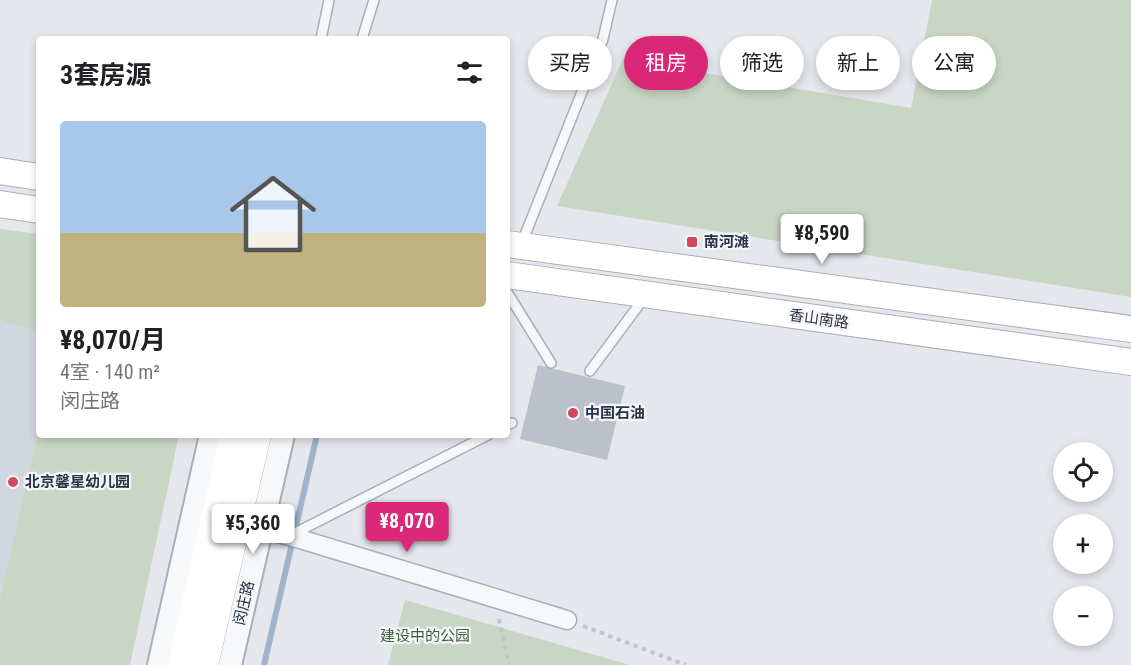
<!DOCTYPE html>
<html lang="zh">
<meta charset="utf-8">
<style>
body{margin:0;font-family:"Roboto Condensed","Noto Sans SC",sans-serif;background:#f6f6f6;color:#202124;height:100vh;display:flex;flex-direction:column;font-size:22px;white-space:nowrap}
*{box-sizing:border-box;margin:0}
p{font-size:20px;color:#757577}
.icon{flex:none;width:33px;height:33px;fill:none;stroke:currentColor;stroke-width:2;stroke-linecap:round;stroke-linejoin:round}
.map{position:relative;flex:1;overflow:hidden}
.sheet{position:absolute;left:36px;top:36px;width:474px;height:402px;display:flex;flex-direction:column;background:#fff;border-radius:6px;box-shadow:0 3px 9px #0003}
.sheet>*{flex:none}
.guide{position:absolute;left:528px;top:36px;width:513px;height:54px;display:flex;gap:12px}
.controls{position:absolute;left:1053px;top:442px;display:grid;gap:12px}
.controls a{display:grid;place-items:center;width:60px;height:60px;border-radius:50%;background:#fff;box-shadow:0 3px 9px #0003;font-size:30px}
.price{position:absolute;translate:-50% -51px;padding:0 14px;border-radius:6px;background:#fff;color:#222;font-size:20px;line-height:39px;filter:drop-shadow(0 2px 3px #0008)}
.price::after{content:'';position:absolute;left:50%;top:36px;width:18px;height:14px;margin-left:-9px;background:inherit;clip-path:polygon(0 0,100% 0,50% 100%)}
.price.on{background:#db2777;color:#fff}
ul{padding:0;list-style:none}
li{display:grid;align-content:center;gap:12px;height:318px;padding:0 24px}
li+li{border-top:2px solid #e0e0e0}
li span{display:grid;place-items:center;height:186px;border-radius:6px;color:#555}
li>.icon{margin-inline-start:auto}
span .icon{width:108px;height:108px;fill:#fffc;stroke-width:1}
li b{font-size:26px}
h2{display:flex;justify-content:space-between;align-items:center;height:72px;padding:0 24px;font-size:26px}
.chip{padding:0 21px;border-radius:27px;background:#fff;box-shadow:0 3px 9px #0003;font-size:21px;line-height:54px}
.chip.on{background:#db2777;color:#fff}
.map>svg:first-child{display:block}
</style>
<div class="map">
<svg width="1131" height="665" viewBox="0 0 1131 665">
<rect width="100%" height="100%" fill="#e4e7ec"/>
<path fill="#d2d6de" d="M0 320 39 332V428L0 597Z"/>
<path fill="#c9d6c5" d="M932 0H1131V297L557 206 623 59 911 108Z
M0 229 39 234V332L0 320Z
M39 428V435H179L130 665H0V597Z
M405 600 630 665H388Z"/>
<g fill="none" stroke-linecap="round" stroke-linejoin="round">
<path stroke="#9fb4cc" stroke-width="6" d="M264 665 317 435"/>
</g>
<path fill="#bbc0ca" d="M538 365 625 386 607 460 520 439Z"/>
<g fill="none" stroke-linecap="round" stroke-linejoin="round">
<g stroke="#a9aeb7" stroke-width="12">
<path id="service" d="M321 39 329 0
M362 39 374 0
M521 245 603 39 612 0
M507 292 551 363
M590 371 644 298
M507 425 512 423
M293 534 488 435"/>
</g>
<g stroke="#a9aeb7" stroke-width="21">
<path id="minor" d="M249 526 290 536 567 620"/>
</g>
<g stroke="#a9aeb7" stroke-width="26">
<path id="tertiary" d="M159 665 211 435
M230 665 283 435"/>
</g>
<g stroke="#a9aeb7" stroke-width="28">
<path id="secondary" d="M0 171 39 177
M0 204 39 210
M507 244 1131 329
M507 275 1131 362
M181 665 233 435
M205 665 258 435"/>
</g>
<path stroke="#c2c5cb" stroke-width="4" stroke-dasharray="4.5 4.5" stroke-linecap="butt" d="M499 619 509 665
M583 626 686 665"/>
<use href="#service" stroke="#f7f8fa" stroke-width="9"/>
<use href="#minor" stroke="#f7f8fa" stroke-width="18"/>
<use href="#tertiary" stroke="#f7f8fa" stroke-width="22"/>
<use href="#secondary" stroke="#fff" stroke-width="26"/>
</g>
<g fill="#d1495b" stroke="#f4f6f9" stroke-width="2">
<rect x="686" y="236" width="12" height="12" rx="3"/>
<circle cx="573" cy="413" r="6"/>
<circle cx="13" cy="482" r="6"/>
</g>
<g text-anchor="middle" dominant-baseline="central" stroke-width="4.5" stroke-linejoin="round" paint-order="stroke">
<g font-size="15" font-weight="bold" fill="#2b3445" stroke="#f4f6f9" text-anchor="start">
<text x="704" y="242">南河滩</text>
<text x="585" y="413">中国石油</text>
<text x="25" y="482">北京馨星幼儿园</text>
</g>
<g font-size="15" fill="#2b3445" stroke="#f4f6f9">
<text transform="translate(819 319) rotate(8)">香山南路</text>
<text transform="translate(244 603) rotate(-77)">闵庄路</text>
</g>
<g font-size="15" fill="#3f6138" stroke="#f4f6f9">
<text x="425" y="636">建设中的公园</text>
</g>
</g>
</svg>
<div class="controls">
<a><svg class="icon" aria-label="locate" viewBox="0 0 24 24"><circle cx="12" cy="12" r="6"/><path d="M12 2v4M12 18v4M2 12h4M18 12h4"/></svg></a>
<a>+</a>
<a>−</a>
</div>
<b class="price" style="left:822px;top:265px">¥8,590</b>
<b class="price on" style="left:407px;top:553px">¥8,070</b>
<b class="price" style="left:253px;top:555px">¥5,360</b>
<div class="guide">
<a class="chip">买房</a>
<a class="chip on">租房</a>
<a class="chip">筛选</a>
<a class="chip">新上</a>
<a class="chip">公寓</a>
</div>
<section class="sheet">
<h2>3套房源<svg class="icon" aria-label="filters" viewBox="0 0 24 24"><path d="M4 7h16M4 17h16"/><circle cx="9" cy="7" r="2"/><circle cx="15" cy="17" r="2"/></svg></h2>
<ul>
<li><span style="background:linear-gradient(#a9c7e8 60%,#c2b280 0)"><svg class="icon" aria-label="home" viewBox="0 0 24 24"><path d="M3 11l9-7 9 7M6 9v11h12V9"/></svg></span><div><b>¥8,070/月</b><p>4室 · 140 m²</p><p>闵庄路</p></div></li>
</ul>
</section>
</div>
